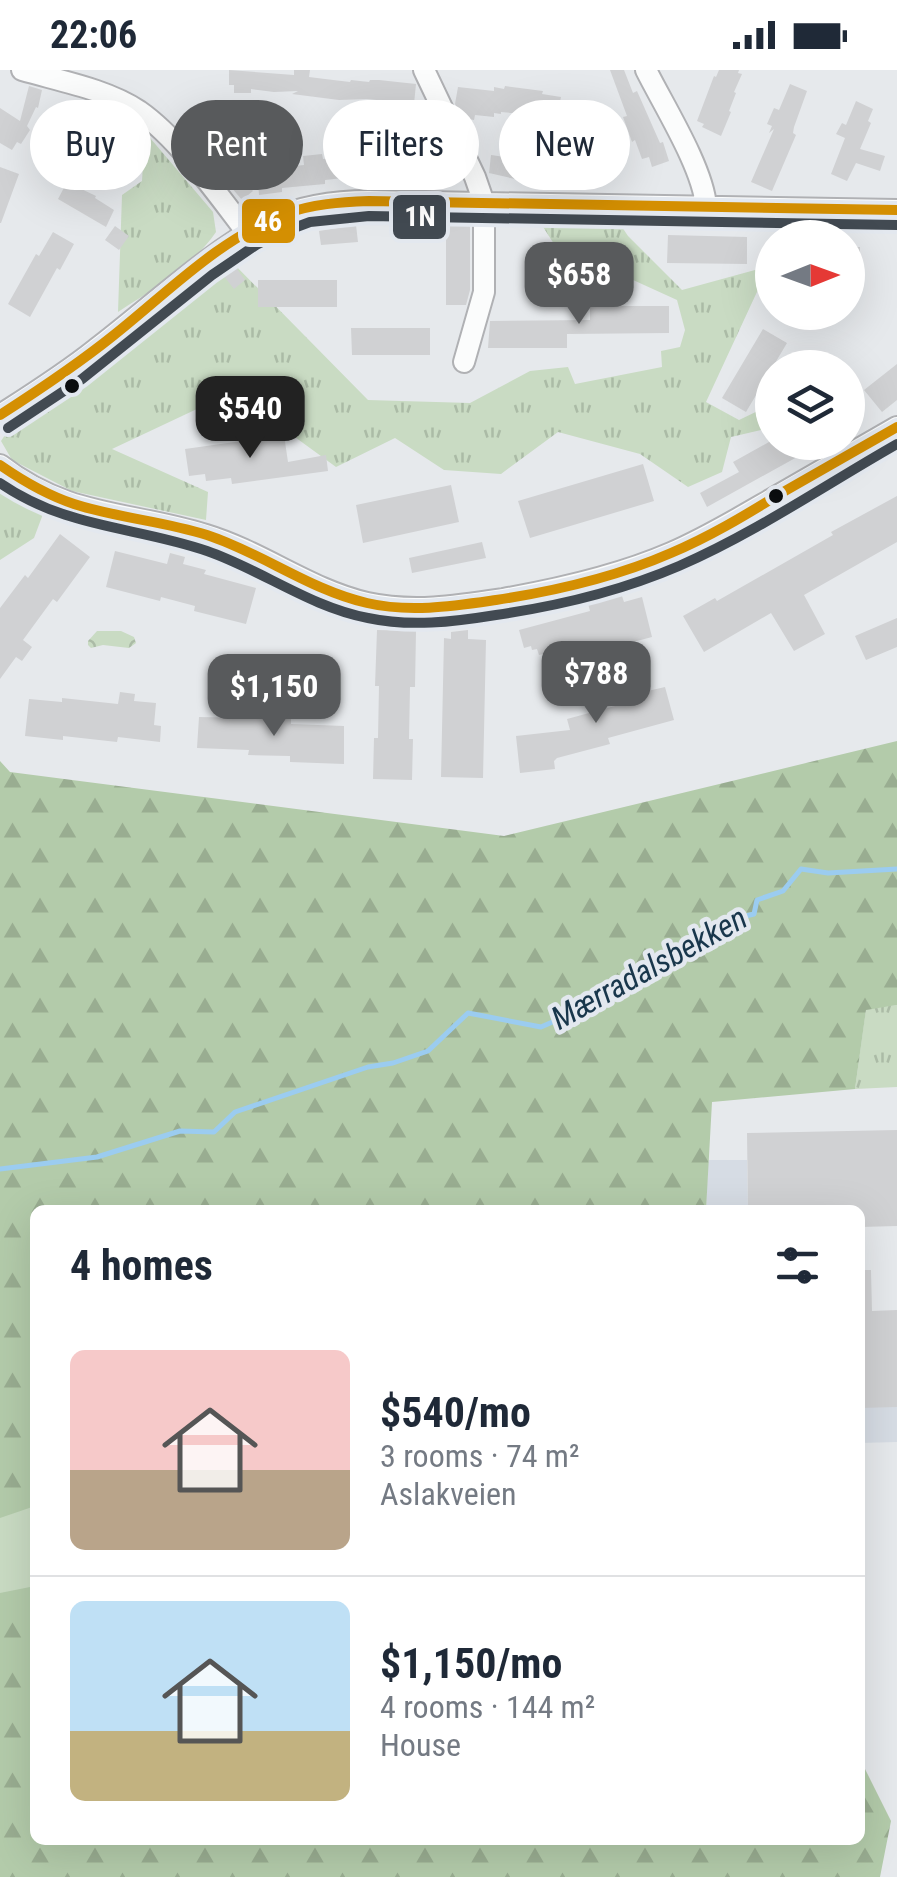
<!DOCTYPE html>
<meta charset="utf-8">
<style>
body{margin:0;font-family:"Roboto Condensed",sans-serif;background:#f2f2f3;color:#1f2937;height:100vh;display:flex;flex-direction:column;font-size:38px;white-space:nowrap}
*{box-sizing:border-box;margin:0}
p{font-size:32px;color:#747a83}
.icon{flex:none;width:55px;height:55px;fill:none;stroke:currentColor;stroke-width:2;stroke-linecap:round;stroke-linejoin:round}
.map{position:relative;flex:1;overflow:hidden}
.drawer{position:absolute;left:30px;top:1135px;width:835px;height:640px;display:flex;flex-direction:column;background:#fff;border-radius:15px;box-shadow:0 10px 40px #0002}
.drawer>*{flex:none}
.guide{position:absolute;left:30px;top:30px;width:838px;height:90px;display:flex;gap:20px}
.needle{width:65px;rotate:89deg}
.controls{position:absolute;left:755px;top:150px;display:grid;gap:20px}
.controls a{display:grid;place-items:center;width:110px;height:110px;border-radius:50%;background:#fff;box-shadow:0 10px 40px #0002;font-size:50px}
.price{position:absolute;translate:-50% -85px;padding:0 22px;border-radius:20px;background:#585a5c;color:#fff;font-size:32px;line-height:65px;filter:drop-shadow(0 2px 5px #0008)}
.price::after{content:'';position:absolute;left:50%;top:60px;width:30px;height:22px;margin-left:-15px;background:inherit;clip-path:polygon(0 0,100% 0,50% 100%)}
.price.active{background:#222;color:#fff}
ul{padding:0;list-style:none}
li{display:flex;align-items:center;gap:30px;height:250px;padding:0 40px}
li+li{border-top:2px solid #e0e1e3}
li span{display:grid;place-items:center;flex:none;width:280px;height:200px;border-radius:15px;color:#555}
li>.icon{margin-inline-start:auto}
span .icon{width:120px;height:120px;fill:#fffc;stroke-width:1}
li b{font-size:42px}
h2{display:flex;justify-content:space-between;align-items:center;height:120px;padding:0 40px;font-size:42px}
.tag{padding:0 35px;border-radius:45px;background:#fff;box-shadow:0 10px 40px #0002;font-size:35px;line-height:90px}
.tag.active{background:#585a5c;color:#fff}
.status{display:flex;justify-content:space-between;align-items:center;height:70px;padding:0 50px;background:#fff;direction:ltr}
.status svg{height:28px;fill:currentColor}
.map>svg:first-child{display:block}
</style>
<div class="status"><b>22:06</b><svg viewBox="0 0 49 12"><path d="M0 12V9h3v3zM5 12V6h3v6zM10 12V3h3v9zM15 12V0h3v12zM26 1h20v11H26zM47 4h2v5h-2z"/></svg></div>
<div class="map">
<svg width="897" height="1807" viewBox="0 0 897 1807">
<defs>
<pattern id="grass-tufts" width="24" height="20" patternUnits="userSpaceOnUse" patternTransform="scale(2.5)"><rect width="24" height="20" fill="#c9dbc3"/><path d="M3 7l-1-3M5 7V3M7 7l1-3M15 17l-1-3M17 17v-4M19 17l1-3" fill="none" stroke="#abbba6"/></pattern>
<pattern id="forest-firs" width="22" height="20" patternUnits="userSpaceOnUse" patternTransform="scale(2.5)"><rect width="22" height="20" fill="#b3cbaa"/><path d="M5 1l3.5 6h-7zM16 11l3.5 6h-7z" fill="#99ad91"/></pattern>
<pattern id="park-crowns" width="20" height="18" patternUnits="userSpaceOnUse" patternTransform="scale(2.5)"><rect width="20" height="18" fill="#c9dbc3"/><path d="M2 6a3 3 0 1 1 6 0M12 15a3 3 0 1 1 6 0" fill="none" stroke="#abbba6"/></pattern>
</defs>
<rect width="100%" height="100%" fill="#e6e9ec"/>
<path fill="#d6dce4" d="M708 1090H747L748 1140H706Z
M860 1337H897V1372L860 1373Z"/>
<path fill="url(#grass-tufts)" d="M145 62 213 142 216 162C192 197 153 219 118 242L122 125 142 111Z
M538 149 618 151 628 166 682 220 769 196 706 332 739 350 768 336 772 329V350L761 360 731 367 722 402 688 417 640 384 558 362 501 404 444 400 395 368 336 397 233 322 112 379 208 422 206 450 72 421 12 390 1 371 15 350 230 190 368 330 470 333 530 301 568 297 575 314 662 297 661 281 680 277 685 260 677 230 554 174Z
M0 409 46 436 34 468 0 490Z
M897 935V1017L855 1019 866 939Z"/>
<path fill="url(#forest-firs)" d="M897 671V935L866 940 855 1019 712 1032 706 1140H35V1770H860V1689L891 1751 880 1807H0V691L10 702 504 766Z"/>
<path fill="url(#park-crowns)" d="M97 561H121L134 567 136 573 129 578 103 575 91 578 88 575V571Z"/>
<path fill="#c9dbc3" d="M35 1436V1516L0 1523V1448Z"/>
<g fill="none" stroke-linecap="round" stroke-linejoin="round">
<path stroke="#9bccf0" stroke-width="5" d="M0 1099 97 1087 180 1061 214 1062 235 1042 368 997 393 993 428 981 468 943 541 957 589 936 645 896 663 897 683 888 717 868 725 851 754 844 757 830 783 821 801 799 828 803 897 799"/>
</g>
<path fill="#d0d1d3" d="M229 0 294 5V0H310L309 7 325 9 350 12 351 10 369 12 370 10H379L416 14 414 34 367 29 339 30 292 24 298 21 274 22 251 19V23H234V15H229Z
M610 0H624L633 23 637 21 660 73 663 72 669 91 652 97 649 87 642 89 635 70 632 72 623 47 627 46Z
M719 0H739L738 3 742 4 734 22 736 23 729 41 731 42 721 66 702 57 704 54 697 51 714 6 716 7Z
M790 14 807 21 794 57 793 63 796 65 772 121 751 112 774 59 769 63 772 56 767 54 774 38 779 40Z
M29 16 42 20 38 38 36 37 27 56 30 60 21 74 17 72 12 80 0 73V38L20 51Z
M505 16 543 21 542 24 561 27 560 32 569 33 567 48 501 42V44L494 43V47L475 45 474 50 462 48 463 41 458 40 455 34 458 17 494 21V17L504 19Z
M856 31 873 39 868 51 871 53 860 79 885 86 880 101 856 93 847 111 831 104 845 68 836 64 842 53 846 55Z
M70 41 108 57 99 78 61 62Z
M213 74 253 121 242 130 203 84Z
M382 80 400 83V80L420 83V81L450 86 455 97 453 110 407 104V106H402V109L369 104 372 85 381 87Z
M528 81 602 94 600 113 591 112V115L535 107 534 109 515 106V109L489 103 491 85 527 90Z
M322 84 323 89 350 87 352 107 325 110V114L282 118V122L259 125 257 100 304 95 303 86Z
M0 97 19 104 1 153H0Z
M67 112 96 126 95 128 114 140 106 157 58 129Z
M356 155 358 172 321 175 319 161Z
M115 156 129 166 119 180 105 170Z
M446 156H470V220L466 235H446Z
M53 162 74 174 60 200 57 198 30 247 8 234 36 184 39 186Z
M668 165 747 167V194L667 193Z
M848 177H860L859 224H848Z
M232 192 245 210 234 219 220 201Z
M258 210H337V237H258Z
M590 236H669V263L567 264V278H488L490 251 590 250Z
M351 258H430V285H352Z
M763 259 787 273 746 342 722 328Z
M897 294V330L882 342 864 320Z
M284 365 288 392 326 385 328 401 232 414 231 408 206 411 205 404 189 406 185 379Z
M769 372H824L707 437 700 423 739 402 733 392Z
M643 394 654 431 530 468 518 431Z
M451 415 459 452 363 473 356 435Z
M897 426V472L804 525 825 564 794 581 771 543 704 582 683 546 715 528 717 531 833 465 831 462Z
M60 464 90 487 57 532 53 529 23 570 32 577 22 591 16 587 0 609V538L25 505 28 508Z
M482 472 486 488 412 503 409 488Z
M115 481 167 494 170 483 185 487 183 494 206 500 204 504 256 518 246 554 194 541 195 536 161 527 160 531 106 517Z
M619 517 624 532 642 527 652 567 546 595 543 584 539 585 537 579 532 580 531 576 524 578 519 560 590 541 586 526Z
M897 548V577L866 590 855 566Z
M377 560 416 561 415 617H410L409 669H413L412 710 373 709 374 668H378L379 616H375Z
M468 560V569L486 570 483 708 441 707 444 568 451 569V562Z
M630 602 635 624 665 617 674 650 608 668 610 674 557 688 554 691 555 699 520 703 516 666 570 660 567 649 615 636 607 608Z
M120 622 135 624 134 631 156 633 154 655 161 656 160 672 118 667 117 672 63 666V670L25 666 29 629 62 632V628L118 634Z
M199 647 291 649V654L344 656V694L290 692V686L248 685 249 680 197 678Z
M897 1060V1156L860 1157V1140H748L747 1063Z
M860 1200H871L872 1241 897 1240V1337L860 1338Z"/>
<g fill="none" stroke-linecap="round" stroke-linejoin="round">
<g stroke="#b0b1b4" stroke-width="24">
<path id="minor" d="M22 0C60 11 106 19 139 41 179 69 218 125 248 164
M424 0 475 107 484 133V222L464 292
M646 0C664 36 703 98 706 136
M0 345C33 324 66 303 96 279 150 238 211 180 271 150 301 136 336 131 369 131L897 140
M0 395C68 448 129 441 206 465 262 482 310 520 367 533 413 543 457 536 503 529 560 519 618 506 671 483 706 468 739 448 772 429 813 405 855 381 897 357"/>
</g>
<use href="#minor" stroke="#fbfcfc" stroke-width="20"/>
<g stroke="#e3e8ef" stroke-width="18">
<path id="bus-1" d="M0 345C39 320 78 294 114 265 167 223 220 168 285 144 312 134 341 132 369 131L897 140
M0 395C23 411 47 425 74 434 117 448 163 451 207 465 262 483 310 520 367 533 410 543 454 536 496 530 556 521 616 507 671 483 709 467 744 446 778 425 818 402 857 380 897 357"/>
</g>
<g stroke="#e3e8ef" stroke-width="18">
<path id="bus-2" d="M8 358 82 309 212 205 256 175 278 164 310 152 369 146 897 155
M0 413C67 459 134 456 207 481 262 500 310 537 368 548 410 557 453 552 496 545 558 536 621 521 679 496 755 463 825 415 897 374"/>
</g>
<use href="#bus-1" stroke="#d48f02" stroke-width="10"/>
<use href="#bus-2" stroke="#424a52" stroke-width="10"/>
</g>
<g fill="#0b0d0f" stroke="#e3e8ef" stroke-width="4">
<circle cx="72" cy="316" r="9"/>
<circle cx="776" cy="426" r="9"/>
</g>
<g text-anchor="middle" dominant-baseline="central" stroke-width="9" stroke-linejoin="round" paint-order="stroke">
<g font-size="32" font-style="italic" fill="#18364b" stroke="#e3e8ef">
<text transform="translate(649 898) rotate(-29)">Mærradalsbekken</text>
</g>
</g>
<g stroke="#e3e8ef" stroke-width="4">
<rect x="391" y="123" width="57" height="48" rx="10" fill="#424a52"/>
<rect x="240" y="127" width="57" height="48" rx="10" fill="#d48f02"/>
</g>
<g font-size="28" text-anchor="middle" font-weight="bold" fill="#fff">
<text x="420" y="156">1N</text>
<text x="268" y="161">46</text>
</g>
</svg>
<div class="controls">
<a><svg class="needle" viewBox="-14 -14 28 28"><path d="M0-13l5 13h-10z" fill="#e53935"/><path d="M0 13l5-13h-10z" fill="#747a83"/></svg></a>
<a><svg class="icon" aria-label="layers" viewBox="0 0 24 24"><path d="M12 4l9 5-9 5-9-5zM3 14l9 5 9-5"/></svg></a>
</div>
<b class="price" style="left:579px;top:257px">$658</b>
<b class="price active" style="left:250px;top:391px">$540</b>
<b class="price" style="left:596px;top:656px">$788</b>
<b class="price" style="left:274px;top:669px">$1,150</b>
<div class="guide">
<a class="tag">Buy</a>
<a class="tag active">Rent</a>
<a class="tag">Filters</a>
<a class="tag">New</a>
</div>
<section class="drawer">
<h2>4 homes<svg class="icon" aria-label="filters" viewBox="0 0 24 24"><path d="M4 7h16M4 17h16"/><circle cx="9" cy="7" r="2"/><circle cx="15" cy="17" r="2"/></svg></h2>
<ul>
<li><span style="background:linear-gradient(#f6c9c9 60%,#b9a48a 0)"><svg class="icon" aria-label="home" viewBox="0 0 24 24"><path d="M3 11l9-7 9 7M6 9v11h12V9"/></svg></span><div><b>$540/mo</b><p>3 rooms · 74 m²</p><p>Aslakveien</p></div></li>
<li><span style="background:linear-gradient(#bfe0f5 65%,#c2b280 0)"><svg class="icon" aria-label="home" viewBox="0 0 24 24"><path d="M3 11l9-7 9 7M6 9v11h12V9"/></svg></span><div><b>$1,150/mo</b><p>4 rooms · 144 m²</p><p>House</p></div></li>
</ul>
</section>
</div>
